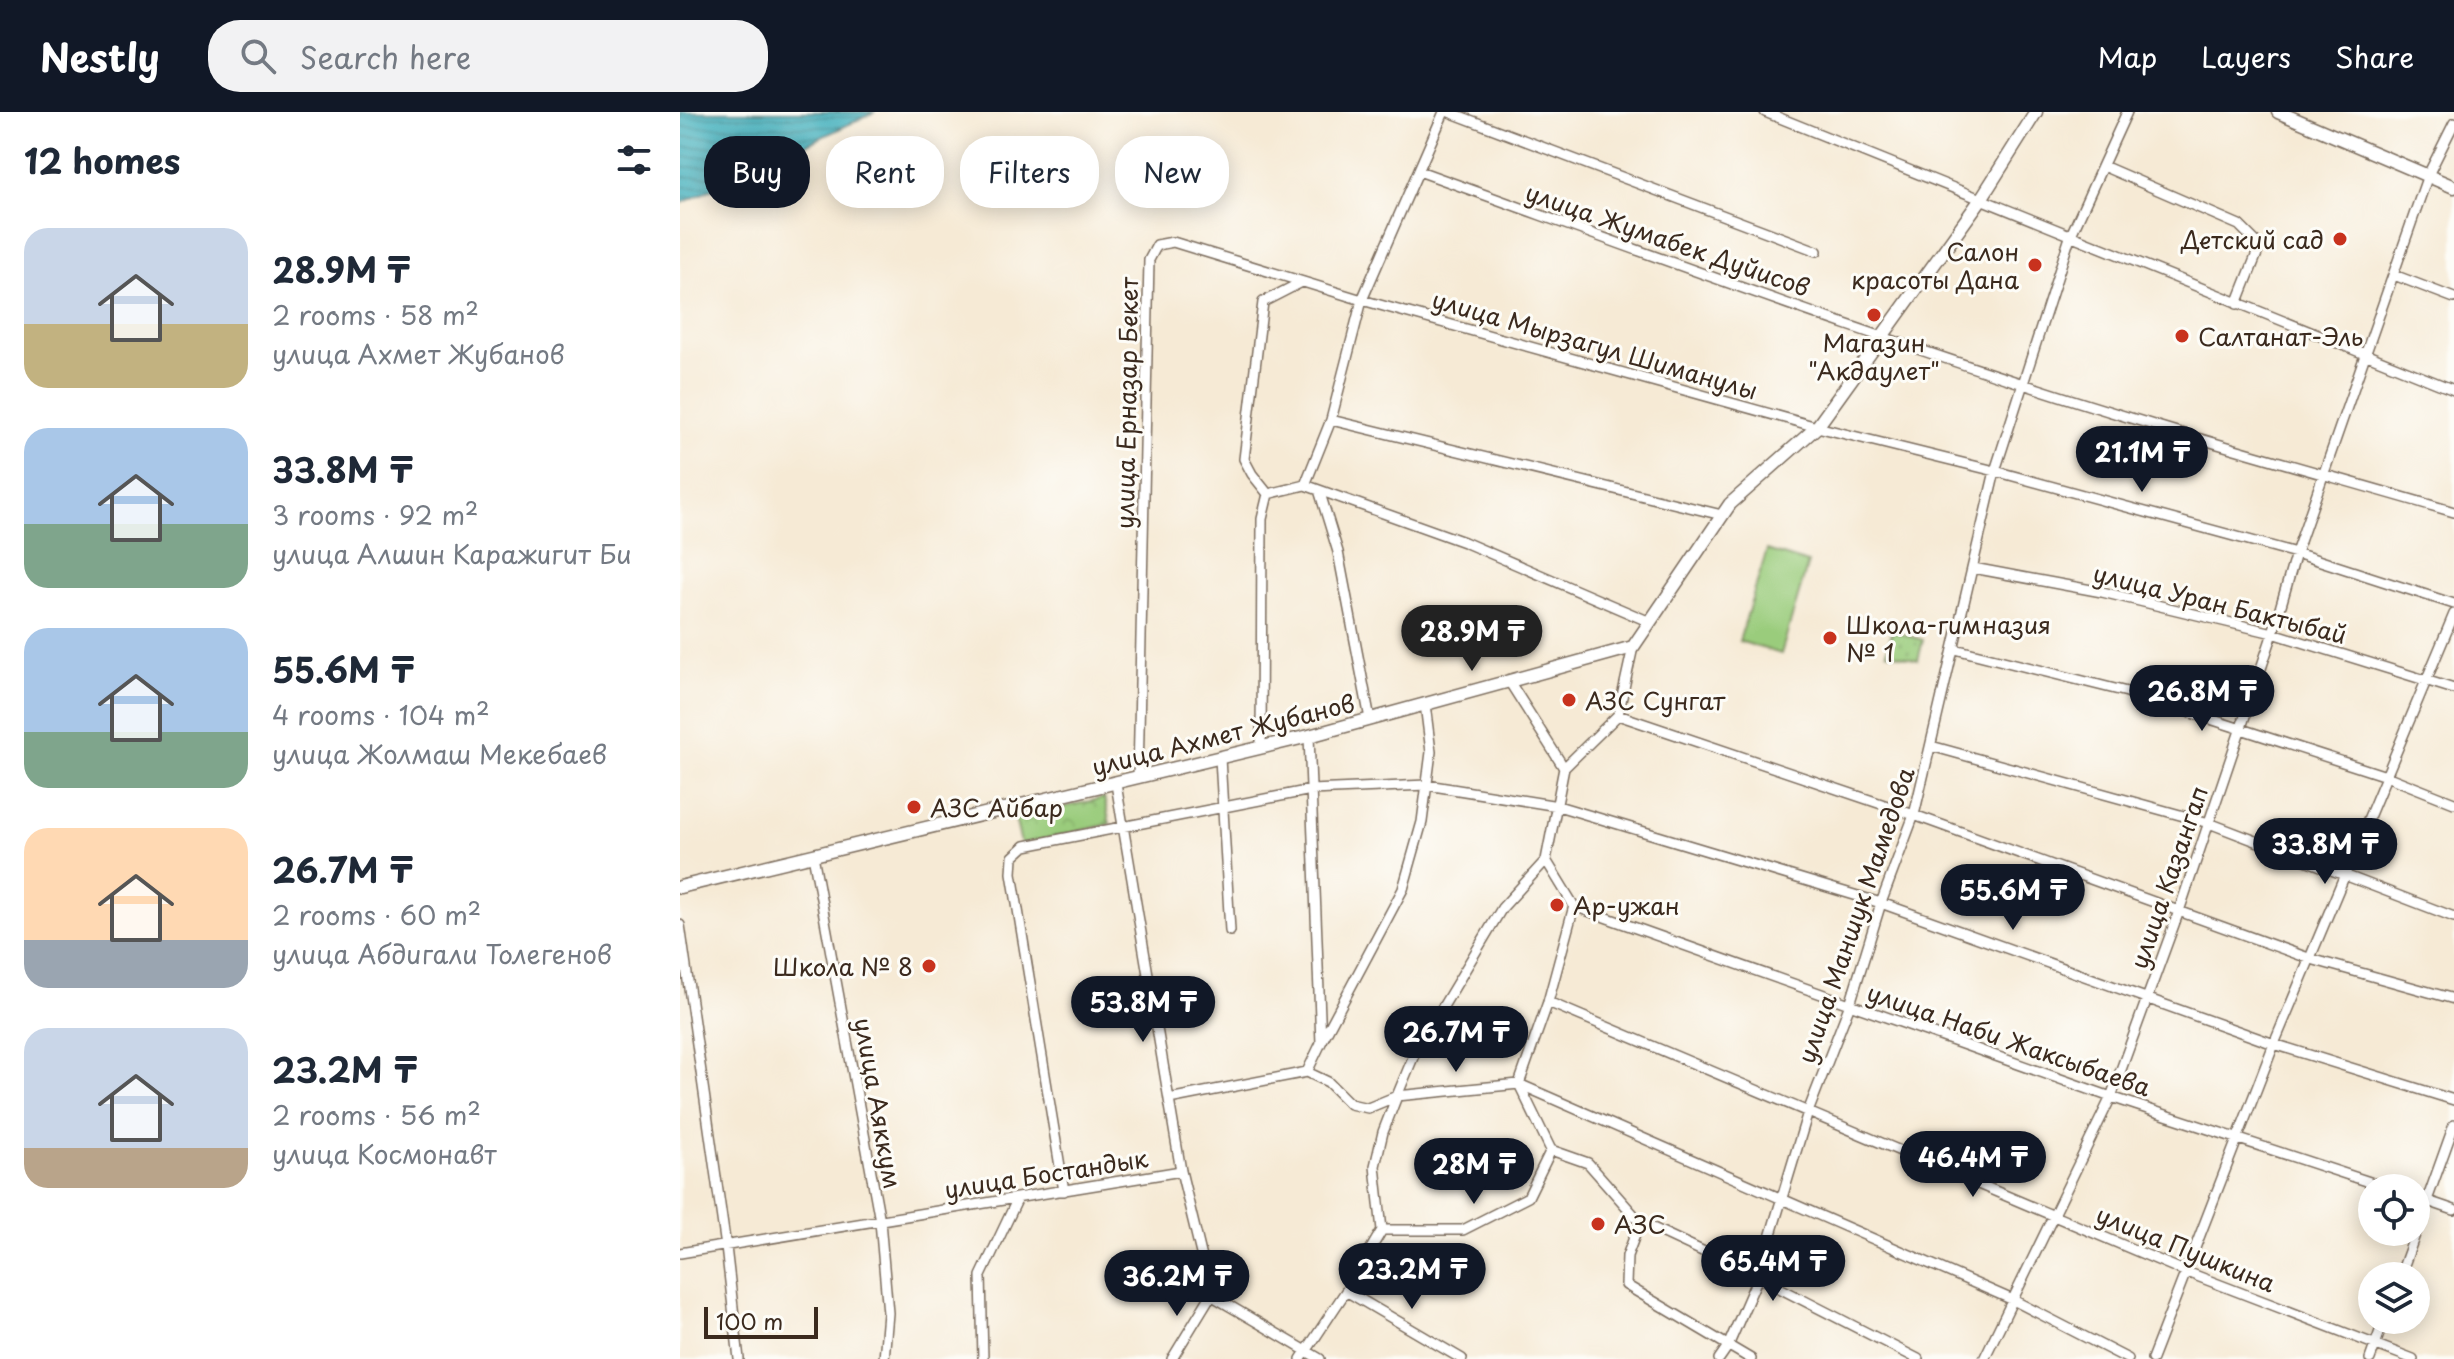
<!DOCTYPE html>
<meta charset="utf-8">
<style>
body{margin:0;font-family:"Playpen Sans",sans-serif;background:#f2f2f3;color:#1f2937;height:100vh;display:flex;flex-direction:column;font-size:30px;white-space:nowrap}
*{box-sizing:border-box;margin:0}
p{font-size:26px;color:#747a83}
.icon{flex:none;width:44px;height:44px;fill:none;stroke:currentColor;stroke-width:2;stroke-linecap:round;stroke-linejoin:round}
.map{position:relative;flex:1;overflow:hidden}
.sheet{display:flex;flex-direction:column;background:#fff;width:680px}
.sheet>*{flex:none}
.hud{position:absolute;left:24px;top:24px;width:760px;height:72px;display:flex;gap:16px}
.fabs{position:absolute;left:1678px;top:1062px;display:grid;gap:16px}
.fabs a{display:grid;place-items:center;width:72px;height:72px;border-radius:50%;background:#fff;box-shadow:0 4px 20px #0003;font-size:40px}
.scale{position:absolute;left:24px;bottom:20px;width:114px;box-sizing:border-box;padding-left:8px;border:4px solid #3b2a1e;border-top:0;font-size:22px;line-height:28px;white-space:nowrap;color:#3b2a1e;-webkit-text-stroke:6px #fdfcf7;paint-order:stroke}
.price{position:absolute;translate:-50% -68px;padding:0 18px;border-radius:28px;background:#111827;color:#fff;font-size:26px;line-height:52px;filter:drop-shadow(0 2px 4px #0008)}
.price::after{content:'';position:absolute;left:50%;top:48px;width:24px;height:18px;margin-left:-12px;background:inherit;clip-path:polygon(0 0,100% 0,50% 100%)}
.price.selected{background:#222;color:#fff}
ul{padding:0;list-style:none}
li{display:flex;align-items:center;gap:24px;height:200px;padding:0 24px}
li span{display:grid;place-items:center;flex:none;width:224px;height:160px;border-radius:24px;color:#555}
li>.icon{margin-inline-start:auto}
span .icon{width:96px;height:96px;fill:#fffc;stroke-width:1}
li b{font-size:34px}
h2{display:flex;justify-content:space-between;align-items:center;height:96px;padding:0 24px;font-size:34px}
.tag{padding:0 28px;border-radius:32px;background:#fff;box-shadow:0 4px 20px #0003;font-size:28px;line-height:72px}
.tag.selected{background:#111827;color:#fff}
header{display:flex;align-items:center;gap:48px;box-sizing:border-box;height:112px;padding:0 40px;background:#111827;color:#fff}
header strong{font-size:38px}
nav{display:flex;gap:44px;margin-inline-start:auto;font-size:28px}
.search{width:560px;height:72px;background:#f2f2f3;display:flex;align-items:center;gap:20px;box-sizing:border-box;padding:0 28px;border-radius:32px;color:#747a83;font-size:30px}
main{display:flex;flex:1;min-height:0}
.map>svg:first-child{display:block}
</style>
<header>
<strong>Nestly</strong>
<div class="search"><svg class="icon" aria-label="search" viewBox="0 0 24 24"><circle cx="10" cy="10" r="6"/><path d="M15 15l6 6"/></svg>Search here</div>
<nav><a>Map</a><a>Layers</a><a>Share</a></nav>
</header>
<main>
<section class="sheet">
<h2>12 homes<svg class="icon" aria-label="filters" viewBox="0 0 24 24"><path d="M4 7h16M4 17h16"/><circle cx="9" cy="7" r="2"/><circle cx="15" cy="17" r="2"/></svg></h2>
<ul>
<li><span style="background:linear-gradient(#c9d6e8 60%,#c2b280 0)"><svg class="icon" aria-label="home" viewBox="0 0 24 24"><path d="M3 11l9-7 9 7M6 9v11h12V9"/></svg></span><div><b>28.9M ₸</b><p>2 rooms · 58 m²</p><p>улица Ахмет Жубанов</p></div></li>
<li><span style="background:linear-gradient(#a9c7e8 60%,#7fa58c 0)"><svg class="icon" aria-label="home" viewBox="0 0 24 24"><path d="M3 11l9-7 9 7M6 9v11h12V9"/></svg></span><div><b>33.8M ₸</b><p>3 rooms · 92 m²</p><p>улица Алшин Каражигит Би</p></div></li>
<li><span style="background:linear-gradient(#a9c7e8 65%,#7fa58c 0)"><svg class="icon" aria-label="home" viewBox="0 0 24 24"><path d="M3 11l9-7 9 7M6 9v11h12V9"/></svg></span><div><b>55.6M ₸</b><p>4 rooms · 104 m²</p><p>улица Жолмаш Мекебаев</p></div></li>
<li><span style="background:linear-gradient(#ffd9b3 70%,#9aa5b1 0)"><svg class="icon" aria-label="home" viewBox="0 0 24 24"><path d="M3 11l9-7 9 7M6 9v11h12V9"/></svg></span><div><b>26.7M ₸</b><p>2 rooms · 60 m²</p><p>улица Абдигали Толегенов</p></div></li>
<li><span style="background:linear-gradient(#c9d6e8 75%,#b9a48a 0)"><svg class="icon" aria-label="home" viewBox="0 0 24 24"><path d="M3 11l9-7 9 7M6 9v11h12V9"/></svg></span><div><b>23.2M ₸</b><p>2 rooms · 56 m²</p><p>улица Космонавт</p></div></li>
</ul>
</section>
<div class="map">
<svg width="1774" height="1247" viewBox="0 0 1774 1247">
<defs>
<pattern id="park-crowns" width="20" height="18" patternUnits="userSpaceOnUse" patternTransform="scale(2)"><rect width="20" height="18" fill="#9acc7c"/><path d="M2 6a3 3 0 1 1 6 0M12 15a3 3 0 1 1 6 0" fill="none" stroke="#86af6b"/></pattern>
<pattern id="garden-dots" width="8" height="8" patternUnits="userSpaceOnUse" patternTransform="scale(2)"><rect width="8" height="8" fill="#9acc7c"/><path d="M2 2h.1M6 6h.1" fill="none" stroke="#86af6b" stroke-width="1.8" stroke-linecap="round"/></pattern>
<pattern id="water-rules" width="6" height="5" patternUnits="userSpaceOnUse" patternTransform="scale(2)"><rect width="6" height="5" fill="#40afbc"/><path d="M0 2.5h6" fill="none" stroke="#378f98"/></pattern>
</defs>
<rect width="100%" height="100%" fill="#fdfcf7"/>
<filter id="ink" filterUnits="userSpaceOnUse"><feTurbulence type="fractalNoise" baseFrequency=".0125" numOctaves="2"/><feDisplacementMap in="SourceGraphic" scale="16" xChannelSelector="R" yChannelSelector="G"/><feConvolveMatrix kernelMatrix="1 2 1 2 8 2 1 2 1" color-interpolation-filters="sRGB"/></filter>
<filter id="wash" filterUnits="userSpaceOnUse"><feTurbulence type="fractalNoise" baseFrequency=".006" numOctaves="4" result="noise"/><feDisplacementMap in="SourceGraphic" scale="32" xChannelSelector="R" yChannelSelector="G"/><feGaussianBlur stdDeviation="1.8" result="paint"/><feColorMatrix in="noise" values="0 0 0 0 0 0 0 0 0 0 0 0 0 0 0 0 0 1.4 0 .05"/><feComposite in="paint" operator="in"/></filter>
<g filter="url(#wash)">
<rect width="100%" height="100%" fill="#f6ead5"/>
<path fill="url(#park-crowns)" stroke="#6a7b4d" stroke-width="2" d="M424 686 430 712 341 732 335 706Z"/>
<path fill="url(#garden-dots)" stroke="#6a7b4d" stroke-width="2" d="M1212 519 1243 528 1238 548 1207 540Z"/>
<path fill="#9acc7c" stroke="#6a7b4d" stroke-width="2" d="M1087 438 1128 451 1101 542 1059 529Z"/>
<path fill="url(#water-rules)" stroke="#3e6c6d" stroke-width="2" d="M0 0H195L0 92Z"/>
</g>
<g filter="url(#ink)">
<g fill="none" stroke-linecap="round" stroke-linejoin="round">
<g stroke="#7c6d5e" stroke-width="12">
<path id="minor" d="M764 0 682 188 651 308 625 373 784 430 970 510
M769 0 1137 139
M1085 0 1774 278
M1423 54 1559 113 1575 129 1578 139 1557 192
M739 59C983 147 1228 239 1477 314 1576 344 1675 371 1774 400
M1714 163 1774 186
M651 308 1042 403
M639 378 658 440 690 607
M588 382 572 362 564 347 583 190 622 170
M1293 456 1422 480 1593 521 1774 577
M1275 537 1447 580 1706 664 1774 691
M938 603 1234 703 1631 847 1774 887
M1251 634 1529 711 1774 805
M581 636 582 407 588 382 625 373
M540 646 550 819
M884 656 938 603 953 535
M458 666 469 148 477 133 493 130 682 188 1137 315 1315 359 1616 441 1774 492
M436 672 501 1059 531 1183
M133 743 200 1109 208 1201 204 1247
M866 748 894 794 868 890 839 972 871 1038 908 1051 960 1110 947 1144 946 1173 1071 1247
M894 794 1431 985 1708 1076
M0 813 46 1135 59 1247
M868 890 1504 1159 1733 1247
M641 931 723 777 742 710 751 640 745 592
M627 960 641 931 629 624
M489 987 627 960 648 970 670 992 688 996 717 984 839 972 1333 1188 1448 1247
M384 1079 332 761 333 745 345 734 631 678 747 673 878 694 1201 791 1594 932 1774 988
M1736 1085 1774 1098
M960 1110 1078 1165 1238 1247
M702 1118H783L848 1085 871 1038
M1736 1119 1774 1013
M0 1141 501 1059
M1720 1164 1736 1120
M666 1179 782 1247
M531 1183 640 1247
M303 1247 301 1164 338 1086
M492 1247 531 1183
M621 1247 666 1179 702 1118 695 1054 703 1020 717 984 734 943 822 796 866 748 884 656 829 569
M1039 1247 1048 1234 1078 1165 1128 1000 1170 892 1201 791 1234 703 1315 359 1390 125 1447 0
M1304 1247 1431 985 1499 799 1593 521 1616 441 1748 63 1774 11
M1472 1247 1594 932 1774 502
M1690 1247 1704 1208"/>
</g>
<g stroke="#7c6d5e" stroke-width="15">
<path id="secondary" d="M1598 0 1774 75
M0 775 629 624 953 535 1050 392 1137 315 1301 87 1356 0"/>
</g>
<use href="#minor" stroke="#fff" stroke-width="9"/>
<use href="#secondary" stroke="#fff" stroke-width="12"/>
</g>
</g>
<g fill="#c8321e" stroke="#fdfcf7" stroke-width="3">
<circle cx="1660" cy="127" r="8"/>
<circle cx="1355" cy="153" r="8"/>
<circle cx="1194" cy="203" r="8"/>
<circle cx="1502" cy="224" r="8"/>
<circle cx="1150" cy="526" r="8"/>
<circle cx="889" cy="588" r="8"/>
<circle cx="234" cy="695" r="8"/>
<circle cx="877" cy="793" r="8"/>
<circle cx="249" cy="854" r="8"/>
<circle cx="918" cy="1112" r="8"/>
</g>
<g text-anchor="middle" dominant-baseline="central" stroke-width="6" stroke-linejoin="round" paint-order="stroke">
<g font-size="24" fill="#3b2a1e" stroke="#fdfcf7">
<text transform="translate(988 127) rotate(19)">улица Жумабек Дуйисов</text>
<text transform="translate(915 232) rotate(16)">улица Мырзагул Шиманулы</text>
<text transform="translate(446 291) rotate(-89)">улица Ерназар Бекет</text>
<text transform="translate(1540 491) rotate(14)">улица Уран Бактыбай</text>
<text transform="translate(543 622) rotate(-14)">улица Ахмет Жубанов</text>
<text transform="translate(1488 765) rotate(-71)">улица Казангап</text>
<text transform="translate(1175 803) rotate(-71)">улица Маншук Мамедова</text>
<text transform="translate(1329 927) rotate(19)">улица Наби Жаксыбаева</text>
<text transform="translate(199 991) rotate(80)">улица Аяккум</text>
<text transform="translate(366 1061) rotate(-9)">улица Бостандык</text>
<text transform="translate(1506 1136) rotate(22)">улица Пушкина</text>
</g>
<g font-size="24" fill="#3b2a1e" stroke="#fdfcf7" text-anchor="start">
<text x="1644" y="127" text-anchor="end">Детский сад</text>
<text x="1339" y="139" text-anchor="end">Салон<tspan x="1339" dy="28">красоты Дана</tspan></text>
<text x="1518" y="224">Салтанат-Эль</text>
<text x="1194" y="230" text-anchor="middle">Магазин<tspan x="1194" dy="28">"Акдаулет"</tspan></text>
<text x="1166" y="512">Школа-гимназия<tspan x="1166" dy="28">№ 1</tspan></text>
<text x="905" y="588">АЗС Сунгат</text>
<text x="250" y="695">АЗС Айбар</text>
<text x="893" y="793">Ар-ужан</text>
<text x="233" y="854" text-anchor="end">Школа № 8</text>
<text x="934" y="1112">АЗС</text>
</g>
</g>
</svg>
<div class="fabs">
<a><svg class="icon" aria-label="locate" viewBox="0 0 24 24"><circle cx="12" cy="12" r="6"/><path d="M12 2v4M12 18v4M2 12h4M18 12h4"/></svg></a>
<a><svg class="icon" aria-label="layers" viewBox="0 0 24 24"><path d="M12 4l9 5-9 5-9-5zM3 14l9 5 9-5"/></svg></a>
</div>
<div class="scale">100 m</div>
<b class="price" style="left:1462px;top:382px">21.1M ₸</b>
<b class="price selected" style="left:792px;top:561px">28.9M ₸</b>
<b class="price" style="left:1522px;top:621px">26.8M ₸</b>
<b class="price" style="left:1645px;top:774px">33.8M ₸</b>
<b class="price" style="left:1333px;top:820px">55.6M ₸</b>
<b class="price" style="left:463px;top:932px">53.8M ₸</b>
<b class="price" style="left:776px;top:962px">26.7M ₸</b>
<b class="price" style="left:1293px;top:1087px">46.4M ₸</b>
<b class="price" style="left:794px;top:1094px">28M ₸</b>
<b class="price" style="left:1093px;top:1191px">65.4M ₸</b>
<b class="price" style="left:732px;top:1199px">23.2M ₸</b>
<b class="price" style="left:497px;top:1206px">36.2M ₸</b>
<div class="hud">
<a class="tag selected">Buy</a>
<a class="tag">Rent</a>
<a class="tag">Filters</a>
<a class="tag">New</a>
</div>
</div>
</main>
